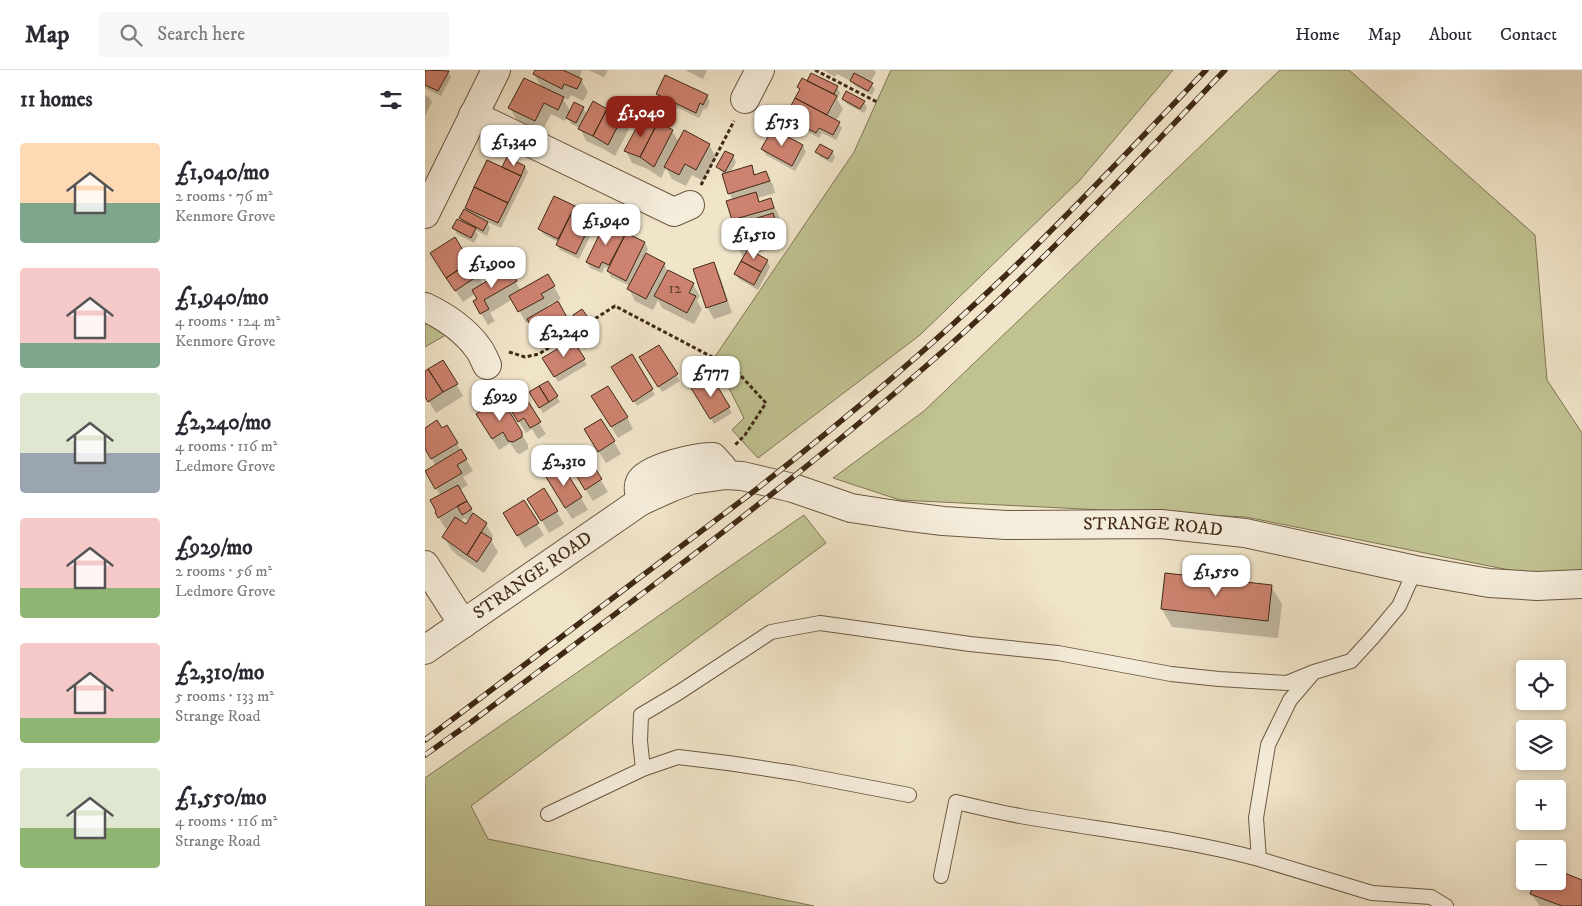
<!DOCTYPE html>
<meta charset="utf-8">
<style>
body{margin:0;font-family:"IM FELL DW Pica",serif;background:#f7f7f7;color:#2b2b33;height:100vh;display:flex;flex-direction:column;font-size:19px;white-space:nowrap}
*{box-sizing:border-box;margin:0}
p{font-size:16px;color:#7c7c81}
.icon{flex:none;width:28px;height:28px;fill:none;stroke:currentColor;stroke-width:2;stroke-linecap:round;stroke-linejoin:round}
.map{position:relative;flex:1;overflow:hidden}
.side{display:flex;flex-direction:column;background:#fff;width:425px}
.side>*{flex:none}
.fabs{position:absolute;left:1091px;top:590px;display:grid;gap:10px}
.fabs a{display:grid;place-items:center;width:50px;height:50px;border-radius:5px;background:#fff;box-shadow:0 2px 8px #0003;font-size:25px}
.price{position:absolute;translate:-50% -42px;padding:0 11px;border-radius:10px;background:#fff;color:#222;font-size:16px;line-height:32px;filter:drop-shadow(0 1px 2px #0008)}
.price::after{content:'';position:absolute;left:50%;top:30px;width:15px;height:11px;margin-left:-8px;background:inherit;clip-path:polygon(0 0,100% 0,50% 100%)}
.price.active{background:#8f2418;color:#fff}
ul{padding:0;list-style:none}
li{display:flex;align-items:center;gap:15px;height:125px;padding:0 20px}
li span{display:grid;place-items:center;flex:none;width:140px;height:100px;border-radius:5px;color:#555}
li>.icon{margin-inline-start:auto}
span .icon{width:60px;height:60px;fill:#fffc;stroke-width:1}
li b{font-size:21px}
h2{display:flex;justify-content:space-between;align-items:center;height:60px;padding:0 20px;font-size:21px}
header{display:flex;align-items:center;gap:30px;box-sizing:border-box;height:70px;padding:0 25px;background:#fff;border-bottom:1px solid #e1e1e2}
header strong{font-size:24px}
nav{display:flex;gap:28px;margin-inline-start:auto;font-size:18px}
.search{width:350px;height:45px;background:#f7f7f7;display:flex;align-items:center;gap:12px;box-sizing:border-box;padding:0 18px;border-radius:5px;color:#7c7c81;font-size:19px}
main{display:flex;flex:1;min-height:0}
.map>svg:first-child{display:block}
</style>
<header>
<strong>Map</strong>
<div class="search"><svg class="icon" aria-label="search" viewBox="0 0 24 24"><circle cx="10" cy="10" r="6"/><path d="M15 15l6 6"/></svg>Search here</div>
<nav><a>Home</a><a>Map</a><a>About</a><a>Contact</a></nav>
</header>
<main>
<section class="side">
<h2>11 homes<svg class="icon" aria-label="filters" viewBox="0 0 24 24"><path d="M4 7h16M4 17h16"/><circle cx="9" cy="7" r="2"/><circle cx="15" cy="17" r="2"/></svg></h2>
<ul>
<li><span style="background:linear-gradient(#ffd9b3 60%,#7fa58c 0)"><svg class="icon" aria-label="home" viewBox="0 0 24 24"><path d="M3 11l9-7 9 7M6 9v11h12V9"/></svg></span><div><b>£1,040/mo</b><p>2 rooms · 76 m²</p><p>Kenmore Grove</p></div></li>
<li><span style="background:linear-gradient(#f6c9c9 75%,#7fa58c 0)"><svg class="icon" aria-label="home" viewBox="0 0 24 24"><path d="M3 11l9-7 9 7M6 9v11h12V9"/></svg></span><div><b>£1,940/mo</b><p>4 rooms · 124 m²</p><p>Kenmore Grove</p></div></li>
<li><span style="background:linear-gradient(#dfe7d0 60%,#9aa5b1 0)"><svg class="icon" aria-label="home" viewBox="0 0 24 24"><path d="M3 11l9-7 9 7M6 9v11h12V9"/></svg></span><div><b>£2,240/mo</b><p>4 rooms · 116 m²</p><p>Ledmore Grove</p></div></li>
<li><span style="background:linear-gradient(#f6c9c9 70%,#8fb573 0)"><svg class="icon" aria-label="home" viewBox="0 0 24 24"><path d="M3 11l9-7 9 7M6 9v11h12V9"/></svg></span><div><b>£929/mo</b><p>2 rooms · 56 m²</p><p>Ledmore Grove</p></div></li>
<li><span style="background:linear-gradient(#f6c9c9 75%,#8fb573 0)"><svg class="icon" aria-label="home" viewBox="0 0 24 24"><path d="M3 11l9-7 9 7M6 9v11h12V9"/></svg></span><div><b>£2,310/mo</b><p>5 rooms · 133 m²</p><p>Strange Road</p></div></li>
<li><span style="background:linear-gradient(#dfe7d0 60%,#8fb573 0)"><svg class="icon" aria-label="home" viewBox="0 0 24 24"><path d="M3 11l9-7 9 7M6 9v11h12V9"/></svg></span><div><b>£1,550/mo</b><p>4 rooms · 116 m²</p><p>Strange Road</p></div></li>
</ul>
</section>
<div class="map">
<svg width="1157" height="836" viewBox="0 0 1157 836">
<rect width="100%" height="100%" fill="#f0e4c9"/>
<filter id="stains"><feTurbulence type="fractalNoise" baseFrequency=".004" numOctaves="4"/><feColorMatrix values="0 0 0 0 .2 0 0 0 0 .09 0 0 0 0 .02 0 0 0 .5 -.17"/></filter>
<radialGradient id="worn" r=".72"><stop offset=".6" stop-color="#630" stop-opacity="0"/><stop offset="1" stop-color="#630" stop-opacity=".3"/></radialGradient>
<path fill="#c0c292" stroke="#807653" d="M466 0H748L655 110 495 265 333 388 307 360 319 348 289 288 429 82Z
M855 0H924L1110 165 1122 310 1157 363V505L1114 506 821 447 475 430 408 408 499 341Z
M0 249 26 262 0 277Z
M379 445 401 473 46 736 63 769 389 836H0V708Z"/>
<path fill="#0003" fill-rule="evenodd" d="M0 0H20L23 2 26 7 16 26 0 18Z
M112 0H157L154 9 156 10 163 22 158 31 146 25 143 30 137 27 146 42 158 38 162 45 197 47 204 59 190 86 177 78 161 71 155 58 146 54 142 47 140 51 126 44 117 62 92 50 85 38 117 18 109 4Z
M163 0H183L179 7Z
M260 0H282L278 9Z
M398 0H449L451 2 445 13 450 19 447 25 430 16 427 12 412 4 410 7Z
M374 17H412L415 23 412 29 418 39 411 51 417 58 411 70 397 63 394 68 365 52 362 47 375 20ZM407 32H410L400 51 398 50Z
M232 24 282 26 285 32 281 40 279 38 274 48 236 30Z
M0 25 4 27 7 32 0 46Z
M418 29 439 32 442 38 439 43 422 34Z
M220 58 247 61 254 72 284 75 291 87 278 111 267 105 261 116 247 109 241 98 236 108 223 99 207 93 201 81Z
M345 59 378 76 381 82 370 101 341 85 337 79 343 69 341 66Z
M392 82H407L410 87 407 93 395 87Z
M308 86 311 92 305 103 326 97 331 106 341 103 348 115 350 123 333 128 335 132 345 130 352 141 355 150 351 151 354 157 359 175 329 184 342 191 345 197 333 220 314 209 311 204 320 186 318 187 311 175 312 156 303 132 308 130 304 123 298 104 293 97Z
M82 89 100 97 103 102 76 158 62 152 65 158 62 166 50 160 53 165 49 173 32 164 29 158 38 153 35 148 44 143 41 138 77 99Z
M130 127 169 146 172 152 154 189 135 180 132 175 133 172 118 164 115 159Z
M181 154 220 173 223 179 220 185 239 194 243 202 268 214 275 226 272 231 277 239 269 254 237 238 233 230 228 240 210 231 204 219 205 216 186 207 183 201 184 199 180 197 177 203 165 198 162 192Z
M288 194 295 206 307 243 289 249 282 237Z
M13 195 53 206 58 214 84 200 96 221 123 206 136 229 131 231 151 264 128 277 124 270 118 274 105 251 101 253 88 229 65 243 70 251 63 255 49 232 54 230 50 224 38 232ZM129 232 130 234 123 238 122 236Z
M157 241 164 252 157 257 150 245Z
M148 272 162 295 133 312 119 289Z
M234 277 255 311 237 322 216 288Z
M206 286 230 325 212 336 188 297Z
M18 292 38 326 11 343 0 325V302Z
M286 307 307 343 289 354 268 318Z
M106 323 132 327 135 332 118 343Z
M175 338 202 347 208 359 193 368Z
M86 339 114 353 121 364 113 369 107 359 101 363Z
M176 350 196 384 181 393 167 371Z
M59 356 96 363 103 375V379L95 384 92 383 85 373 74 380Z
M22 357 48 401 38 407 43 415 35 420 50 446 61 454 68 466 66 470 73 482 59 503 32 485 26 479 19 467 27 455 21 459 14 448 38 435 16 426 1 402 11 396 0 377V359L17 360ZM47 446 41 455 34 451 40 448 41 450Z
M162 388 183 422 168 431 154 409Z
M138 398 163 440 147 449 129 420Z
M119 420 139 454 124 463 111 441Z
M80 444 112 454 119 465 100 478Z
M846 516 857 534 853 568 747 557 737 539Z
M1106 824 1157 836H1115Z"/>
<path fill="#ce8370" stroke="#402914" d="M0 0 24 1 13 21 0 15Z
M110 0H138L157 9 152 19 139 14 137 19 108 4Z
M386 3 413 16 409 24 382 11Z
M429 3 448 13 443 21 425 11Z
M240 5 283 25 278 35 275 33 271 43 231 24Z
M99 8 139 27 133 40 119 33 110 51 83 38Z
M377 8 412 26 402 45 370 28 375 19 372 17Z
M421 21 440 31 435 39 417 29Z
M370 28 415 52 408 65 394 58 391 63 360 47Z
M168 31 182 39 168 66 153 59Z
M149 32 159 37 151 53 141 48Z
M182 39 198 46 183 75 168 66Z
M224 47 233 52 215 87 199 81 214 53 219 56Z
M233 52 248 60 229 97 215 87Z
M345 57 378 75 367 96 336 79 343 67 340 66Z
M259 60 285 74 271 100 260 94 254 105 239 97Z
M395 74 408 81 403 89 390 82Z
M300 81 309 85 300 102 291 97Z
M82 87 100 96 96 106 77 97Z
M62 90 96 106 83 133 49 117Z
M327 95 329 105 341 101 345 111 303 124 297 104Z
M49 117 83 133 73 153 40 138Z
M331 122 334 132 346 128 349 138 307 150 301 131Z
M129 126 150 136 133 169 113 159Z
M150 136 170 145 151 184 131 175Z
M39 139 63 152 58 161 34 148Z
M348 143 354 163 310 176 304 157Z
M32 149 51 158 46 168 27 158Z
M180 153 201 163 184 195 177 192 174 198 161 192Z
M201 163 220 172 201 211 182 201Z
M30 167 45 192 21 208 5 183Z
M323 179 343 190 336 202 316 191Z
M221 183 240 193 221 229 202 219Z
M316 191 336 202 329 215 309 204Z
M45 192 54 205 30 221 21 208Z
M289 192 302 231 281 238 268 199Z
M84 198 92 211 59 230 64 239 55 244 48 231 52 229 47 220Z
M243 200 269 213 264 223 271 226 262 243 229 226Z
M123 204 130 216 116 224 119 228 93 242 84 226Z
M133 231 144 251 113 269 102 249Z
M157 239 162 246 153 252 148 245Z
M144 251 149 258 124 272 120 265Z
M148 270 160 289 129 307 117 288Z
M234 275 253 304 233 317 214 287Z
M207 284 228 319 208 332 186 297Z
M18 290 33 314 18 322 3 299Z
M3 299 18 322 3 332 0 327V301Z
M286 306 305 337 285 349 266 318Z
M123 311 133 326 124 332 114 316Z
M114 316 124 332 114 338 104 322Z
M183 316 203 347 186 357 166 326Z
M94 317 116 352 105 358 99 348 93 352 78 327Z
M76 328 97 362V367L88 372 83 371 78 362 67 369 51 344Z
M176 349 190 371 173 382 159 359Z
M12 350 17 358 22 355 33 373 6 389 0 379V358Z
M36 379 42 389 32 395 37 403 10 419 0 401Z
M163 387 177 409 160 420 146 397Z
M138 397 157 427 140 438 121 407Z
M33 415 42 431 13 448 10 442 11 441 5 430Z
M119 418 133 441 116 451 102 429Z
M99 430 114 453 92 466 78 443Z
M42 431 47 439 37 445 32 436Z
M48 443 62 453 42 485 17 467 30 447 41 454Z
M56 462 67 469 52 492 42 485Z
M740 503 847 515 843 551 736 539Z
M1132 800 1157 810V836H1137L1105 824 1110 811H1132Z"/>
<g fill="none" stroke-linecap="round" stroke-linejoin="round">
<g stroke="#6c5841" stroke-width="16">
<path id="service" d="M990 500 974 536 948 567 926 591 889 602 865 630 843 675 831 748 834 789 947 823 1006 827 1021 836
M218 699 253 687 303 693 369 703 484 725
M123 744 218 699 215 671 216 645 253 623 346 562 395 553 545 574 633 583 746 604 794 609 862 613 889 602
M516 806 531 732C552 737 573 742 595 746 674 760 756 768 834 789"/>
</g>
<g stroke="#6c5841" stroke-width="30">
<g id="minor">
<path d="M320 29 335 0"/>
<path d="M48 45 249 142 265 135"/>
<path d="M0 144 71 0"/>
<path d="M0 237C19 246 40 260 53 278 57 283 59 289 62 295"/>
<path d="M216 431C215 425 212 418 215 412 221 398 274 386 288 387L297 397 301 405"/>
<path d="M0 495 38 554"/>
<path id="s1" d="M0 580 216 431 247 417 266 410 301 405 317 406 368 418 426 438 478 446 518 451 581 455 736 454 820 463 990 500 1064 513 1112 516 1157 514"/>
</g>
</g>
<path stroke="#402914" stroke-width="3" stroke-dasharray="4 2.5" stroke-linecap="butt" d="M390 0 452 32
M276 115 309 51
M84 282 100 287 114 284 190 236 289 288 304 293 341 333 320 365 310 375"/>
<use href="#service" stroke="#f5eddc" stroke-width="14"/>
<use href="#minor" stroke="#f5eddc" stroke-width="28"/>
<g stroke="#402914" stroke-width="5.5">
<path id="rail" d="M0 670 320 428C410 358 498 284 581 205 650 139 715 69 781 0
M0 685 45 653C199 537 355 424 500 297 607 204 703 102 800 0"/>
</g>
<use href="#rail" stroke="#f5eddc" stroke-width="4" stroke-dasharray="11" stroke-linecap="butt"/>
</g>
<g text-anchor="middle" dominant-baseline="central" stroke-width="4" stroke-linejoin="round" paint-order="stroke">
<g font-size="15" fill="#64402b">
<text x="250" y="218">12</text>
</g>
<g font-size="18" fill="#402914" stroke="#f5eddc">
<text stroke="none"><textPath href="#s1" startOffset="785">STRANGE ROAD</textPath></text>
<text stroke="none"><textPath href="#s1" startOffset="131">STRANGE ROAD</textPath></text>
</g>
</g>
<rect width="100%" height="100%" filter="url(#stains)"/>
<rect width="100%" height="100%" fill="url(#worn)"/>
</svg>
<div class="fabs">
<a><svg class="icon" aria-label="locate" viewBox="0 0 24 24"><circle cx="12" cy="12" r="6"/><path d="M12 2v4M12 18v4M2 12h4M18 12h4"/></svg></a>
<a><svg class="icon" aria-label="layers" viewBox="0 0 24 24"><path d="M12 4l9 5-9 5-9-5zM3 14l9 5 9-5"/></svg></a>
<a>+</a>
<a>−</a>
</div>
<b class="price active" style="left:216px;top:68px">£1,040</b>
<b class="price" style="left:357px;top:77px">£753</b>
<b class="price" style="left:89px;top:97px">£1,340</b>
<b class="price" style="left:181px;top:176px">£1,940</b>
<b class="price" style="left:329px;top:190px">£1,510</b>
<b class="price" style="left:67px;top:219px">£1,900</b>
<b class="price" style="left:139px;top:288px">£2,240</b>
<b class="price" style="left:286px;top:328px">£777</b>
<b class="price" style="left:75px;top:352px">£929</b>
<b class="price" style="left:139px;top:417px">£2,310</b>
<b class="price" style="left:791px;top:527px">£1,550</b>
</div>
</main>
